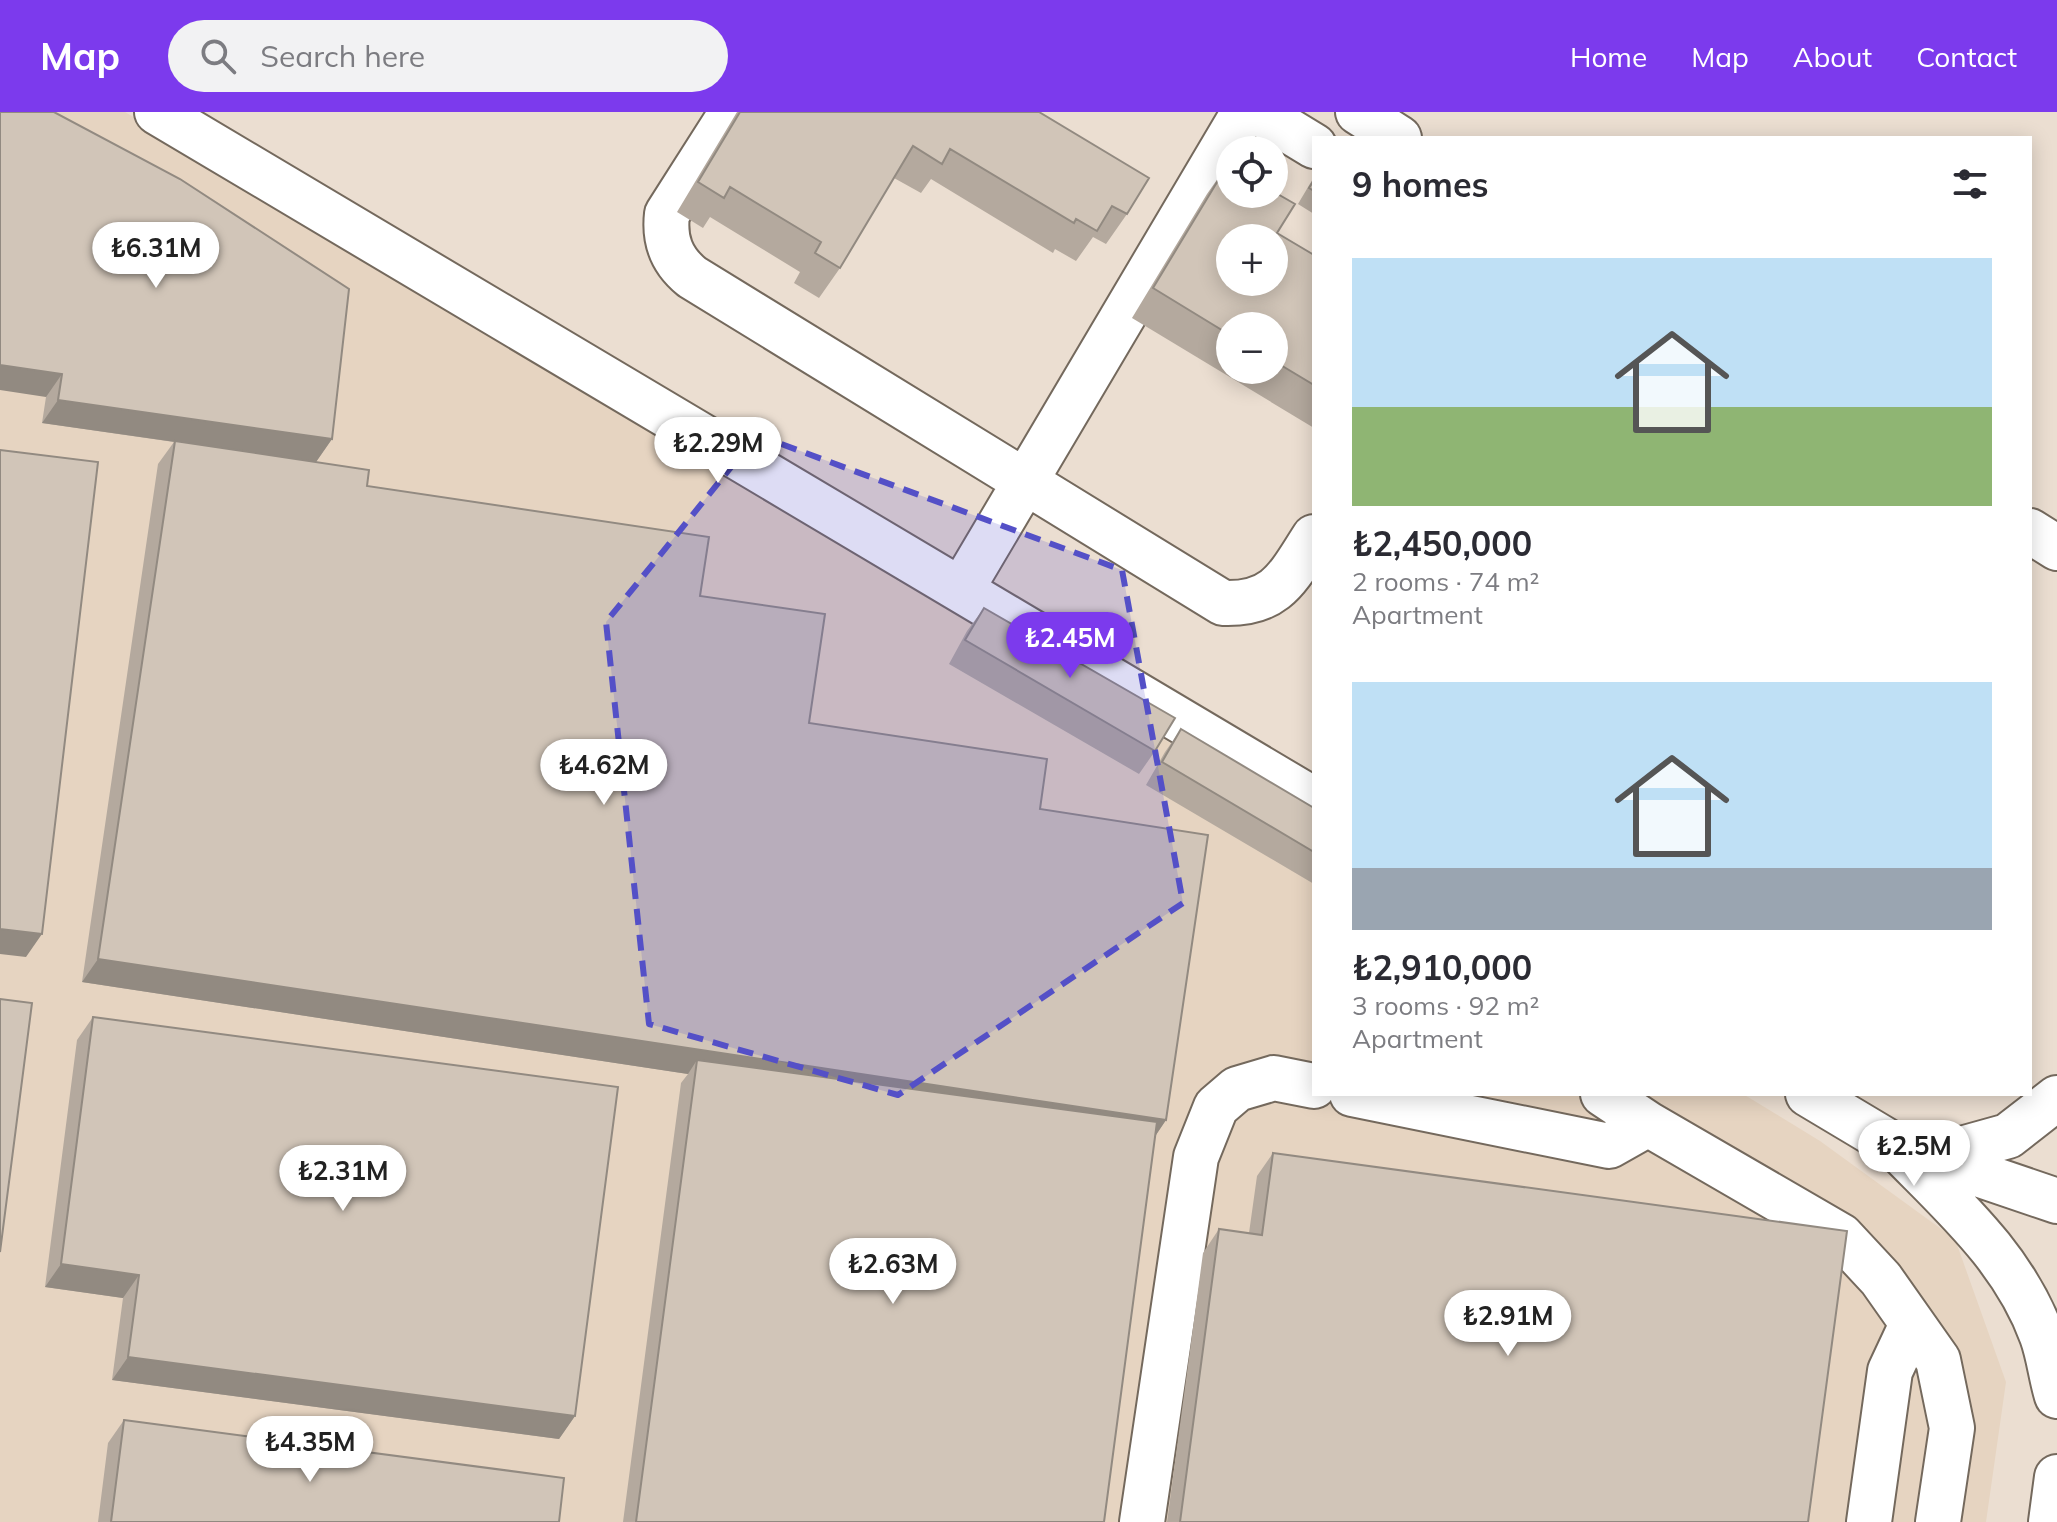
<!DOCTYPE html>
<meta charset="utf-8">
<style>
body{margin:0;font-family:Mulish,sans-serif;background:#f2f2f3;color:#2b2b33;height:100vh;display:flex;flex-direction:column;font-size:30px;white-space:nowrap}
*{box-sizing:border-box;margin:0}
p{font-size:26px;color:#7c7c81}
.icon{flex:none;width:44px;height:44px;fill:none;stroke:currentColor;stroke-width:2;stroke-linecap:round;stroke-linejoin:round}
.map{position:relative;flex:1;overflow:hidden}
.side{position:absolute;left:1312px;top:24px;width:720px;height:960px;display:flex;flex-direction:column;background:#fff;border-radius:0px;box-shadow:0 4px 20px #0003}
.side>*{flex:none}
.fabs{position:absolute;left:1216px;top:24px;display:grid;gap:16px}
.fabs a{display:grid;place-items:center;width:72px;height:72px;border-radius:50%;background:#fff;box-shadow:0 4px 20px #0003;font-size:40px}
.price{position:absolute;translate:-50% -68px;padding:0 18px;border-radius:28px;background:#fff;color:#222;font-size:26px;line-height:52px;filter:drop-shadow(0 2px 4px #0008)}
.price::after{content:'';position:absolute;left:50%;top:48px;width:24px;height:18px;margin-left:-12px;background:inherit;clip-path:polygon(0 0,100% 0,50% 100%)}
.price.active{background:#7c3aed;color:#fff}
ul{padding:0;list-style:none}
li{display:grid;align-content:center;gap:16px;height:424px;padding:0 40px}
li span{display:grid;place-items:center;height:248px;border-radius:0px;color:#555}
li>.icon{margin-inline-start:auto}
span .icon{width:144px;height:144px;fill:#fffc;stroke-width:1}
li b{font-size:34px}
h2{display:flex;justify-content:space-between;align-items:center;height:96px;padding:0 40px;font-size:34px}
header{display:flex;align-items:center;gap:48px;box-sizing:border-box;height:112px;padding:0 40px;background:#7c3aed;color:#fff}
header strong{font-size:38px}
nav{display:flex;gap:44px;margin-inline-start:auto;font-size:28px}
.search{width:560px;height:72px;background:#f2f2f3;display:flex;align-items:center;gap:20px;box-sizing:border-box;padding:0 28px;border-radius:44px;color:#7c7c81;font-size:30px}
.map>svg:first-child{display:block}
</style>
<header>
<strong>Map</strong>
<div class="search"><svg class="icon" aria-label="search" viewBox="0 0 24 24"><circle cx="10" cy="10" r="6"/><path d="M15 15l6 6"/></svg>Search here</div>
<nav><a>Home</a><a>Map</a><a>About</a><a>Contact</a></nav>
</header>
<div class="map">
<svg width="2057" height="1410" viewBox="0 0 2057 1410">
<rect width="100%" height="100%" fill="#ebded1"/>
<path fill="#e6d4c1" d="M0 0H125L905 469 1314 719V982H1743L1820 1029 1955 1127 2006 1270 1986 1410H0Z"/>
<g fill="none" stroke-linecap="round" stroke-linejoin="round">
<g stroke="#74695d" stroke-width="48">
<path id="minor" d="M157 0 1314 688
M732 0 667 102C664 128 671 148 692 165L1223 491C1277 493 1288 465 1314 425
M1258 0 1314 34
M1358 0 1399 26
M2030 419 2057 436
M961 478 1244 0
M1352 982 1609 1034 1648 1012
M1603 982 1648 1012 1841 1124 1881 1167 1938 1248 1952 1316 1938 1410
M1808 982 1895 1034 2057 1089
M1895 1034C1951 1092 2014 1146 2042 1224 2049 1243 2051 1265 2057 1284
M1142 1410 1196 1045 1216 995 1237 977 1274 966 1314 974
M1869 1410 1890 1259 1912 1212"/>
</g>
<g stroke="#74695d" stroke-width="48">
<path id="major" d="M1929 1046 2008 1024 2057 986
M2051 1410 2057 1365"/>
</g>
<use href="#minor" stroke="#fff" stroke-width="44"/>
<use href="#major" stroke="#fff" stroke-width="44"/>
</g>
<path fill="#b4a99e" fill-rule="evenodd" d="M0 0 332 327 316 350 367 374 700 484 809 611 1040 697 1166 1008 1155 1024 1104 1410H623L681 971 688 962 82 870 158 352 174 330 42 311 46 285Z
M737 0H1039L1127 102 1106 132 1093 125 1076 149 1055 137 1053 141 931 67 921 81 894 66 840 156 819 186 794 171 800 160 710 105 703 116 677 100Z
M1228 52 1277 121 1314 143V316L1132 206 1207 82ZM1230 214H1274V258H1230Z
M1314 65V102L1298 92Z
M984 496 1155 639 1139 662 949 552 967 519Z
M1181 617 1314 696V772L1146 673 1165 640Z
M93 905 575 1304 559 1327 112 1268 123 1186 45 1175 77 928Z
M1273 1041 1808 1410H1167L1203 1141 1219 1117 1249 1121 1257 1064Z
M124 1308 559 1410H98L108 1331Z"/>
<path fill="#928a81" d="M0 253 62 262 46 285 0 278Z
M58 288 332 327 316 350 42 311Z
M0 817 42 822 26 845 0 842Z
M98 847 1166 1008 1150 1032 697 948 688 962 82 870Z
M61 1152 139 1163 123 1186 45 1175Z
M128 1245 575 1304 559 1327 112 1268Z"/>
<path fill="#d1c5b8" stroke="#928a81" stroke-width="2" fill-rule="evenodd" d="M0 0H54L180 67 349 177 332 327 58 288 62 262 0 253Z
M740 0H1039L1149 66 1127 102 1112 94 1097 119 1076 107 1074 111 950 37 942 52 913 34 840 156 815 141 821 130 730 75 724 86 698 70Z
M1228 52 1230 53V82H1274V80L1295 92 1277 121 1314 143V273L1274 249V214H1230V223L1153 176ZM1230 126H1274V170H1230Z
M1314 68V79L1309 76Z
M175 329 369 358 367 374 709 425 700 484 825 502 809 611 1047 647 1040 697 1208 723 1166 1008 98 847Z
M0 338 98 350 42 822 0 817Z
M984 496 1175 606 1155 639 965 528Z
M1181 617 1314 696V740L1162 650Z
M0 887 32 891 0 1140Z
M93 905 618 975 575 1304 128 1245 139 1163 61 1152Z
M697 948 1157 1010 1104 1410H636Z
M1273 1041 1847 1119 1808 1410H1180L1219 1117 1262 1123Z
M124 1308 564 1366 559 1410H111Z"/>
<path fill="#5450c7" fill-opacity="0.2" stroke="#5450c7" stroke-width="6" stroke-dasharray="16 10" stroke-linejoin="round" d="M757 323 1122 458 1183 791 898 983 649 912 606 510Z"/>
</svg>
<div class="fabs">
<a><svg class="icon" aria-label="locate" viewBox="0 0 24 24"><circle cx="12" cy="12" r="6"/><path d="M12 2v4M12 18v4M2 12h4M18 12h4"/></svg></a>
<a>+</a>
<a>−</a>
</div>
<b class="price" style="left:156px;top:178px">₺6.31M</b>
<b class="price" style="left:718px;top:373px">₺2.29M</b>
<b class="price active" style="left:1070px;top:568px">₺2.45M</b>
<b class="price" style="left:604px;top:695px">₺4.62M</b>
<b class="price" style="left:1914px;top:1076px">₺2.5M</b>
<b class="price" style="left:343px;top:1101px">₺2.31M</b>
<b class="price" style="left:893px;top:1194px">₺2.63M</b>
<b class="price" style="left:1508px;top:1246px">₺2.91M</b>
<b class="price" style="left:310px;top:1372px">₺4.35M</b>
<section class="side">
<h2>9 homes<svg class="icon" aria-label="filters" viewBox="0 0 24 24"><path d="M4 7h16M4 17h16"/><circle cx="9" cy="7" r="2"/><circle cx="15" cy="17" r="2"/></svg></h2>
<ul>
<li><span style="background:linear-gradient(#bfe0f5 60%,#8fb573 0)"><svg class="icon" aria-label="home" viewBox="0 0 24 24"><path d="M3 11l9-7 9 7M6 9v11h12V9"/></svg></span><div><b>₺2,450,000</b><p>2 rooms · 74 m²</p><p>Apartment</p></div></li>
<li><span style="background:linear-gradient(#bfe0f5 75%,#9aa5b1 0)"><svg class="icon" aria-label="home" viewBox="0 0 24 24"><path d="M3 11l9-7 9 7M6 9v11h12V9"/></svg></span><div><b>₺2,910,000</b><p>3 rooms · 92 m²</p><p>Apartment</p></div></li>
</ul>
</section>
</div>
